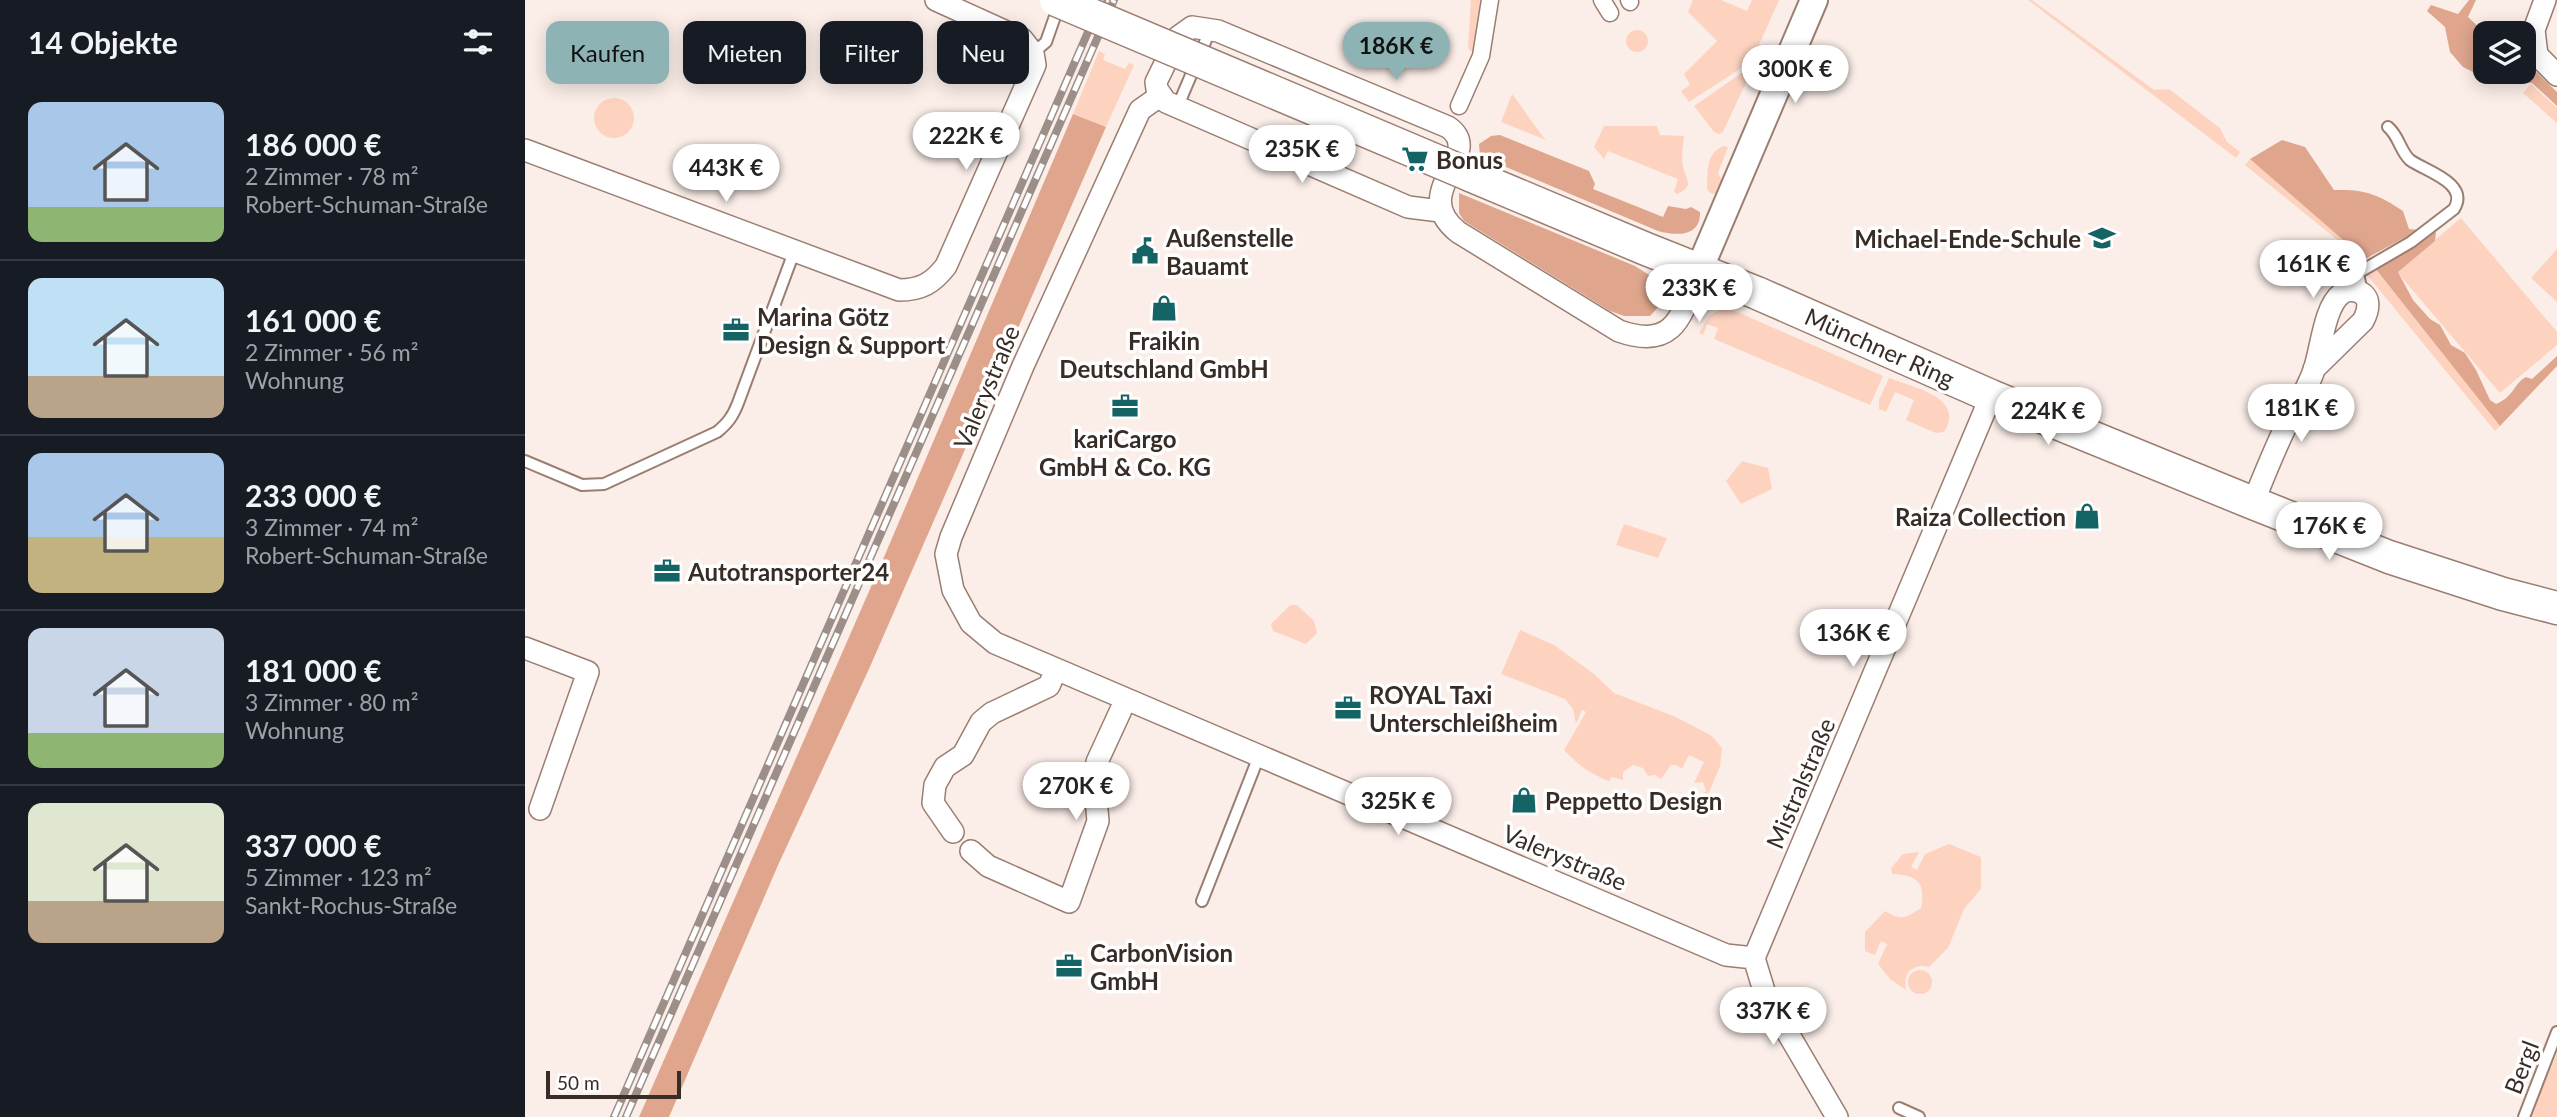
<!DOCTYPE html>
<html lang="de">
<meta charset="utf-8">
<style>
body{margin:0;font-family:Lato,sans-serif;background:#20242c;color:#f1f3f6;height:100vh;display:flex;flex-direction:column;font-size:26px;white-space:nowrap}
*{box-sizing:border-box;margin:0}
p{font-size:23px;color:#9ea1a6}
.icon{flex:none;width:38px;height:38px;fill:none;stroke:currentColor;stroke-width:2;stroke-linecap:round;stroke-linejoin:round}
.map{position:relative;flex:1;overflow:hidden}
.side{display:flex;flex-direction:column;background:#171b24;width:525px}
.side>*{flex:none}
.hud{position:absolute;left:21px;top:21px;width:665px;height:63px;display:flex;gap:14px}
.buttons{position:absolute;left:1948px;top:21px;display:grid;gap:14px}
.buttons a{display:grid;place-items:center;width:63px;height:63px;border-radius:14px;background:#171b24;box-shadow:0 4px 18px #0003;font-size:35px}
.scale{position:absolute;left:21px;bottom:18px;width:135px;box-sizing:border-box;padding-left:7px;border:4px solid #382c26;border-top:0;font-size:19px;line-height:24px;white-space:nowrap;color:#382c26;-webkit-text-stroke:5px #fefefe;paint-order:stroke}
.price{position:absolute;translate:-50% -60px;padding:0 16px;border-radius:24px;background:#fff;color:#222;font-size:23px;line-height:46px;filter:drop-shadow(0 2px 4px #0008)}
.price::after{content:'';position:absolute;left:50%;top:42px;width:21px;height:16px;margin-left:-10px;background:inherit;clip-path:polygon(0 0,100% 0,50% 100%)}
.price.active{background:#8eb3b5;color:#111}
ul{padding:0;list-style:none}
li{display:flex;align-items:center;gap:21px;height:175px;padding:0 28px}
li+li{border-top:2px solid #363941}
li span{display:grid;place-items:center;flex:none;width:196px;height:140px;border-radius:14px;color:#555}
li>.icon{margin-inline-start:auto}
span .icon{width:84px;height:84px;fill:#fffc;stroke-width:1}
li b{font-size:30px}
h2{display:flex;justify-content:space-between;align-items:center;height:84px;padding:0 28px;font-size:30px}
.pill{padding:0 24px;border-radius:14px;background:#171b24;box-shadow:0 4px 18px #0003;font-size:24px;line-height:63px}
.pill.active{background:#8eb3b5;color:#111}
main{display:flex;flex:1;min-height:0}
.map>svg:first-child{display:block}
</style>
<main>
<section class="side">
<h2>14 Objekte<svg class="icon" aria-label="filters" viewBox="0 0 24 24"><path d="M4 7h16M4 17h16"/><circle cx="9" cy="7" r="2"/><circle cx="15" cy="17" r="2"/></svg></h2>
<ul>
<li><span style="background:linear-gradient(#a9c7e8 75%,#8fb573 0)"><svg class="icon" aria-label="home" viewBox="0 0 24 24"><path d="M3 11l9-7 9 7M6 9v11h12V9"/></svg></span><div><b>186 000 €</b><p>2 Zimmer · 78 m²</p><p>Robert-Schuman-Straße</p></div></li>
<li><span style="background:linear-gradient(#bfe0f5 70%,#b9a48a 0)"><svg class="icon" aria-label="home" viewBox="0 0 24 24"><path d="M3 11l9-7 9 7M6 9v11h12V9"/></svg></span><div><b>161 000 €</b><p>2 Zimmer · 56 m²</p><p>Wohnung</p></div></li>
<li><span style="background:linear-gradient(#a9c7e8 60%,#c2b280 0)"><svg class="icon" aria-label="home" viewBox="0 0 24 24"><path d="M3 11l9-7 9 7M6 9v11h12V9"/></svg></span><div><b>233 000 €</b><p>3 Zimmer · 74 m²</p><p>Robert-Schuman-Straße</p></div></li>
<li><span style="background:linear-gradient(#c9d6e8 75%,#8fb573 0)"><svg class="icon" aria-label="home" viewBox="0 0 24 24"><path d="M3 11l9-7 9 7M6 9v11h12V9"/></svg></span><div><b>181 000 €</b><p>3 Zimmer · 80 m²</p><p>Wohnung</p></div></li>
<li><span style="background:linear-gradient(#dfe7d0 70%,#b9a48a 0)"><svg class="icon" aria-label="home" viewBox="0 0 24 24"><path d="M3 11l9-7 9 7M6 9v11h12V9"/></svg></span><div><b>337 000 €</b><p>5 Zimmer · 123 m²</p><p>Sankt-Rochus-Straße</p></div></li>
</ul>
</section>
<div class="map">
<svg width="2032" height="1117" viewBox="0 0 2032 1117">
<rect width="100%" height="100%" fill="#fbeee8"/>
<path fill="#fdd3c0" d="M946 0H962L951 51H945L943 47Z
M1168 0H1196L1222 11 1227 0H1254L1227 61 1164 102 1156 91 1165 85 1159 74 1192 41 1163 12Z
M1503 0H1507L1629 90 1644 89 1695 128 1702 142 1715 152 1711 158Z
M1101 41a11 11 0 1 1 22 0a11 11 0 1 1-22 0Z
M574 51 580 54 578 60 600 69 604 63 609 65 581 127 548 114Z
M1221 70 1226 72 1198 132 1194 134 1189 132 1169 106Z
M2006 84 2032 108V123L1998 93Z
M987 94C999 109 1009 126 1021 140L976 122Z
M69 118a20 20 0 1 1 40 0a20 20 0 1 1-40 0Z
M1079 126H1132L1135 135 1159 136C1158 145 1156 157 1158 166 1159 178 1172 185 1152 194L1149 192 1153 179 1083 151 1079 159 1069 147Z
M1199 146 1203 147 1193 173 1197 180 1191 194 1185 193 1182 189C1183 171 1180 153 1199 146Z
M1725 159 1737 168 1840 259 1834 262 1815 242 1720 165Z
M1936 218 2032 332V345L1975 393 1872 272Z
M2032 249V302L2006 278Z
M1850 268 1975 426 1970 431 1842 275Z
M1195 309 1208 310 1358 376 1345 405 1189 339 1193 328 1182 324 1178 335 1174 333 1184 316Z
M1364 378C1389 388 1441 397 1419 432L1411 433 1381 420 1389 400 1370 392 1361 412 1354 409V400Z
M1217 461 1243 468 1247 489 1216 504 1201 481Z
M1099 524 1142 538 1133 558 1091 545Z
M765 605H772L789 621 792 633 781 644 748 631 746 624Z
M995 630 1029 645 1069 674 1089 693 1151 717 1187 736 1197 748 1195 766 1176 812 1163 803 1165 794 1168 792 1175 796 1181 791 1178 782 1169 783 1179 762 1164 755 1157 769 1151 765H1146L1136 779 1130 775 1123 776 1118 768 1108 765 1098 772V780L1087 777 1084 781C1065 774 1052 764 1039 750L1061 712 1057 710 1051 724 1048 709 1040 699 976 674Z
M1424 844 1456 857V889L1439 909 1423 948 1404 967C1388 963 1377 973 1381 990L1365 979 1353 964 1362 944 1356 941 1350 955 1340 951V932L1360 911C1376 921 1381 918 1396 908 1401 882 1392 875 1367 874L1366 868 1378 854 1394 852 1386 867 1392 870 1400 854Z
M1383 982a12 12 0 1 1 24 0a12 12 0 1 1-24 0Z
M2032 1054V1117H2005Z"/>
<path fill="#dfa68d" d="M1944 0H1951L1943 17 1960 33V72H1998L1999 64 2010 71 2032 92V106L2007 83H1996L1987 77 1950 73 1938 67 1925 52 1920 27 1902 11 1906 5 1933 14Z
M548 114 581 127 344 669 254 863 144 1117H114L359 557Z
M975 135 1064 171 1070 184 1068 189 1138 217 1143 206 1161 209 1166 207 1175 212C1176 237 1151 236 1133 231L955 156 954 144 966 136Z
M1757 140 1780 147 1809 190C1839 189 1853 194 1878 211L1884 229 1894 230 1840 259 1725 159Z
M934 193 1110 266C1126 276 1139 283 1137 303L1125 316H1099L1085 311 939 221 934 213Z
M1908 228 1911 233 1910 241 1873 272 1888 300 1905 319 1915 325 1926 345 1940 353 1951 370 1965 400 1971 404C1990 396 1988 384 2001 377L2007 379 2032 356V366L1975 426 1850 268Z"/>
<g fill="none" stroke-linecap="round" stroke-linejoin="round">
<g stroke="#9a7e71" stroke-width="14">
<path id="service" d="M508 53 521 42 534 5
M652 108 686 28
M1837 293 1833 273 1886 242 1929 209C1945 183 1900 171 1885 160 1875 151 1874 136 1863 127
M0 461 57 485 79 484 192 432C203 423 208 416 213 403L269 252
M677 901 734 756
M1374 1108 1394 1117
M1999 1117 2032 1032"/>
</g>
<g stroke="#9a7e71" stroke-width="19">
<path id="pedestrian" d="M1077 0 1085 13
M1104 0 1105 2
M934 106 956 56 965 0"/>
</g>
<g stroke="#9a7e71" stroke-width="24">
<path id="minor" d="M2020 0 2009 30 2012 55 2032 75
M635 96 615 110 498 366 426 537 421 554 428 590 446 623 470 643 531 669 1201 955 1229 958
M0 150 374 290C396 290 408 283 421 266L510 65 508 53 497 39 411 0
M915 211 883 207 641 102 632 89 631 82 653 37 667 27 693 31 923 127C962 154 882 191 933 232L1094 331C1151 351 1157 314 1174 270
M1728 503C1738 478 1748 453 1760 428 1770 409 1782 390 1789 370 1796 351 1799 307 1816 294 1820 290 1826 290 1831 291 1847 295 1844 310 1838 321L1789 369
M0 648 63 672 15 809
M428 832 408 803 410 785 420 767 438 755 456 722 467 713 524 686 531 669
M446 851 463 866 544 902 573 821 571 800 572 762 601 699
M1229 958 1466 396
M1229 958 1240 994 1312 1117"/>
</g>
<g stroke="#9a7e71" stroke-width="30">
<path id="tertiary" d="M1174 270 1289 0"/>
</g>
<g stroke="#9a7e71" stroke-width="35">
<path id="secondary" d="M945 175 1121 249 1232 293 1466 396 1728 503 1864 557 1978 594 2032 608"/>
</g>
<use href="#service" stroke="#fff" stroke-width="10"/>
<use href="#pedestrian" stroke="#fff" stroke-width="16"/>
<use href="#minor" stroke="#fff" stroke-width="21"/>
<use href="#tertiary" stroke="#fff" stroke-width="26"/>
<use href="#secondary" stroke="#fff" stroke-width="32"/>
<g stroke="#9c8f89" stroke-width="8">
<path id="rail" d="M89 1117 577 0
M101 1117 589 0"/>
</g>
<use href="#rail" stroke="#fefefe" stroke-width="5" stroke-dasharray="16" stroke-linecap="butt"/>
<g stroke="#9a7e71" stroke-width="35" stroke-linecap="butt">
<path id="secondary-bridge" d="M531 0 945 175"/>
</g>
<use href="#secondary-bridge" stroke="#fff" stroke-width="32"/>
</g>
<defs>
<g id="supermarket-bare" transform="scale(2.1)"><path d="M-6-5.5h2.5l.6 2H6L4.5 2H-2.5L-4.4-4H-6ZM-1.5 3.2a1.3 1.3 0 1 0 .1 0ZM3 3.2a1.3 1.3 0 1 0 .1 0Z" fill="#156465" stroke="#fefefe" stroke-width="2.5" paint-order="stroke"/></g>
<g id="school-bare" transform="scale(2.1)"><path d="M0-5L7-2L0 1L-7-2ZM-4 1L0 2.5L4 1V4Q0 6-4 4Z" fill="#156465" stroke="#fefefe" stroke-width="2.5" paint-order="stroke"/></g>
<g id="civic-bare" transform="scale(2.1)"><path d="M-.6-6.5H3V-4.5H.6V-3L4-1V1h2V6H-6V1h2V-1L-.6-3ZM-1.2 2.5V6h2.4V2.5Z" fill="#156465" stroke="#fefefe" stroke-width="2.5" paint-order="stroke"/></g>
<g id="shop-bare" transform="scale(2.1)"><path d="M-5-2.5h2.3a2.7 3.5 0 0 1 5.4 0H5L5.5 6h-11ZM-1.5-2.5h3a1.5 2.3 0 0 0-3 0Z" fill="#156465" stroke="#fefefe" stroke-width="2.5" paint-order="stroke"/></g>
<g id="office-bare" transform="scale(2.1)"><path d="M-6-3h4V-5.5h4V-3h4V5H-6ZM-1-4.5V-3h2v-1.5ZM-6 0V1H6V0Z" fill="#156465" stroke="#fefefe" stroke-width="2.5" paint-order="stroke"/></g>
</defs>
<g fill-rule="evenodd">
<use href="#supermarket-bare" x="890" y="159"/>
<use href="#school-bare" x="1577" y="238"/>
<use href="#civic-bare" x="620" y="251"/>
<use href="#shop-bare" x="639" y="308"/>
<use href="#office-bare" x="211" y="330"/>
<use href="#office-bare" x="600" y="406"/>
<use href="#shop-bare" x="1562" y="516"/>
<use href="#office-bare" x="142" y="571"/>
<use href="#office-bare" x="823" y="708"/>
<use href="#shop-bare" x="999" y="800"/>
<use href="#office-bare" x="544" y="966"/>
</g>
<g text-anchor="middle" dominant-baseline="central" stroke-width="7" stroke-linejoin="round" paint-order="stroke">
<g font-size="24" font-weight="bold" fill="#382c26" stroke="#fefefe" text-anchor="start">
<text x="911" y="159">Bonus</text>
<text x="641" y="237">Außenstelle<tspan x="641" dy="28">Bauamt</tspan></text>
<text x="1556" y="238" text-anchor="end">Michael-Ende-Schule</text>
<text x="232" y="316">Marina Götz<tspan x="232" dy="28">Design &amp; Support</tspan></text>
<text x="639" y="340" text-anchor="middle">Fraikin<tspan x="639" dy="28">Deutschland GmbH</tspan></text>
<text x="600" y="438" text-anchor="middle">kariCargo<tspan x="600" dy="28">GmbH &amp; Co. KG</tspan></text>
<text x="1541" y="516" text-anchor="end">Raiza Collection</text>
<text x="163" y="571">Autotransporter24</text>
<text x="844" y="694">ROYAL Taxi<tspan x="844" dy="28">Unterschleißheim</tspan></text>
<text x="1020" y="800">Peppetto Design</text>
<text x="565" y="952">CarbonVision<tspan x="565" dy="28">GmbH</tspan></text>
</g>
<g font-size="24" fill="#382c26" stroke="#fefefe">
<text transform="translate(1355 347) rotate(24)">Münchner Ring</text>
<text transform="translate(461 387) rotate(-67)">Valerystraße</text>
<text transform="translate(1275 783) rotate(-67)">Mistralstraße</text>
<text transform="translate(1040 857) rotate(23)">Valerystraße</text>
<text transform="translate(1996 1067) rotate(-69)">Bergl</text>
</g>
</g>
</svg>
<div class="buttons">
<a><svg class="icon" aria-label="layers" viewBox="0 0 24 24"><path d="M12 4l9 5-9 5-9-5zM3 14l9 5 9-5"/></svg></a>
</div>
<div class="scale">50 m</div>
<b class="price active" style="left:871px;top:82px">186K €</b>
<b class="price" style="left:1270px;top:105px">300K €</b>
<b class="price" style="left:441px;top:172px">222K €</b>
<b class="price" style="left:777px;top:185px">235K €</b>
<b class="price" style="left:201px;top:204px">443K €</b>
<b class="price" style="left:1788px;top:300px">161K €</b>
<b class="price" style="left:1174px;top:324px">233K €</b>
<b class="price" style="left:1776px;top:444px">181K €</b>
<b class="price" style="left:1523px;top:447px">224K €</b>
<b class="price" style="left:1804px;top:562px">176K €</b>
<b class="price" style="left:1328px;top:669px">136K €</b>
<b class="price" style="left:551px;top:822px">270K €</b>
<b class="price" style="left:873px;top:837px">325K €</b>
<b class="price" style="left:1248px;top:1047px">337K €</b>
<div class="hud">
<a class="pill active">Kaufen</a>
<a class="pill">Mieten</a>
<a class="pill">Filter</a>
<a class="pill">Neu</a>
</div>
</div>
</main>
